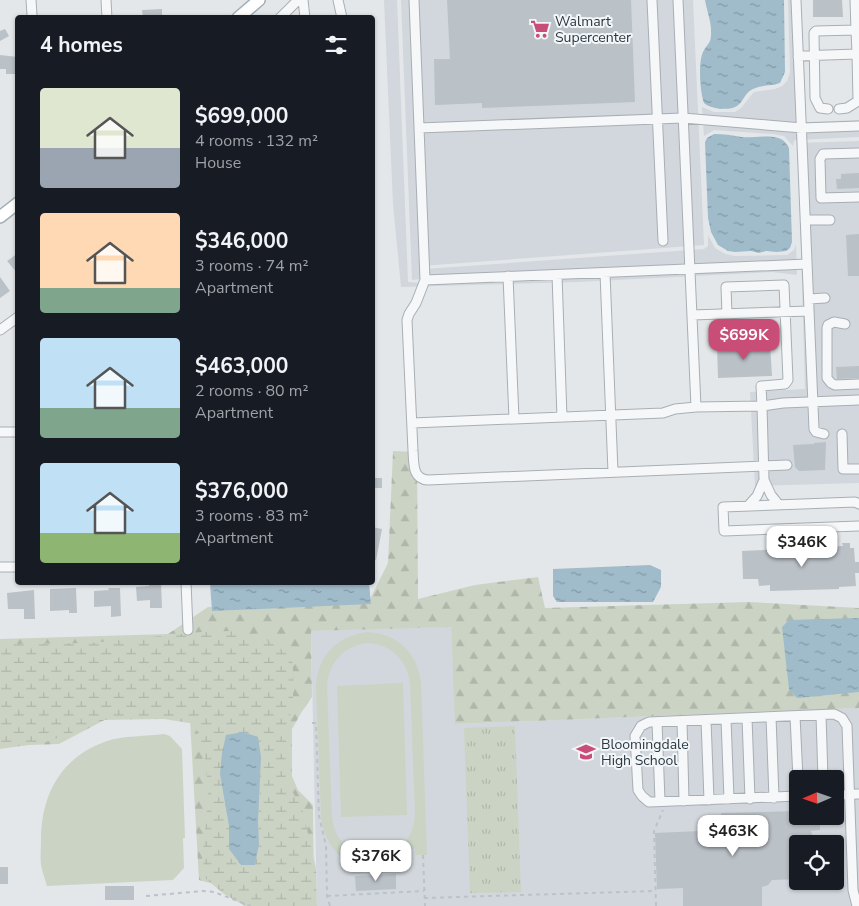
<!DOCTYPE html>
<meta charset="utf-8">
<style>
body{margin:0;font-family:"Nunito Sans",sans-serif;background:#242831;color:#f1f3f6;height:100vh;display:flex;flex-direction:column;font-size:19px;white-space:nowrap}
*{box-sizing:border-box;margin:0}
p{font-size:16px;color:#9ea1a6}
.icon{flex:none;width:28px;height:28px;fill:none;stroke:currentColor;stroke-width:2;stroke-linecap:round;stroke-linejoin:round}
.map{position:relative;flex:1;overflow:hidden}
.panel{position:absolute;left:15px;top:15px;width:360px;height:570px;display:flex;flex-direction:column;background:#171b24;border-radius:5px;box-shadow:0 1px 4px #0004}
.panel>*{flex:none}
.needle{width:32px;rotate:268deg}
.tools{position:absolute;left:789px;top:770px;display:grid;gap:10px}
.tools a{display:grid;place-items:center;width:55px;height:55px;border-radius:5px;background:#171b24;box-shadow:0 1px 4px #0004;font-size:25px}
.price{position:absolute;translate:-50% -42px;padding:0 11px;border-radius:10px;background:#fff;color:#222;font-size:16px;line-height:32px;filter:drop-shadow(0 1px 2px #0008)}
.price::after{content:'';position:absolute;left:50%;top:30px;width:15px;height:11px;margin-left:-8px;background:inherit;clip-path:polygon(0 0,100% 0,50% 100%)}
.price.on{background:#c94e77;color:#fff}
ul{padding:0;list-style:none}
li{display:flex;align-items:center;gap:15px;height:125px;padding:0 25px}
li span{display:grid;place-items:center;flex:none;width:140px;height:100px;border-radius:5px;color:#555}
li>.icon{margin-inline-start:auto}
span .icon{width:60px;height:60px;fill:#fffc;stroke-width:1}
li b{font-size:21px}
h2{display:flex;justify-content:space-between;align-items:center;height:60px;padding:0 25px;font-size:21px}
.map>svg:first-child{display:block}
</style>
<div class="map">
<svg width="859" height="906" viewBox="0 0 859 906">
<defs>
<pattern id="forest-firs" width="22" height="20" patternUnits="userSpaceOnUse" patternTransform="scale(1.25)"><rect width="22" height="20" fill="#cbd4c4"/><path d="M5 1l3.5 6h-7zM16 11l3.5 6h-7z" fill="#aeb7aa"/></pattern>
<pattern id="wetland-marsh" width="20" height="14" patternUnits="userSpaceOnUse" patternTransform="scale(1.25)"><rect width="20" height="14" fill="#cbd4c4"/><path d="M1 5h8M5 5V1M11 12h8M15 12V8" fill="none" stroke="#aeb7aa"/></pattern>
<pattern id="park-tufts" width="24" height="20" patternUnits="userSpaceOnUse" patternTransform="scale(1.25)"><rect width="24" height="20" fill="#cbd4c4"/><path d="M3 7l-1-3M5 7V3M7 7l1-3M15 17l-1-3M17 17v-4M19 17l1-3" fill="none" stroke="#aeb7aa"/></pattern>
<pattern id="water-ripples" width="26" height="14" patternUnits="userSpaceOnUse" patternTransform="scale(1.25)"><rect width="26" height="14" fill="#a0bbc9"/><path d="M2 4q2-2 4 0t4 0M15 11q2-2 4 0t4 0" fill="none" stroke="#8399a5"/></pattern>
</defs>
<rect width="100%" height="100%" fill="#e3e7ea"/>
<path fill="#d1d7dc" fill-rule="evenodd" d="M384 0H397L408 282 421 283 425 269 704 249 708 246V235L715 248 725 254 735 256 787 255 794 250 796 244 797 275 772 272 578 282 401 287 393 204Z
M401 0H693L704 245 421 266V279L412 280Z
M788 0H798L804 122 859 120V137L796 140 794 141 793 146 784 136 773 134 714 130 704 136 702 107 714 112H735L741 108 754 92 775 89 782 86 787 81 790 72Z
M859 141V483L755 486 750 392 805 389 798 143Z
M451 626 456 724 859 708V906H317L311 631ZM798 779H835V816H798ZM798 844H835V881H798Z"/>
<path fill="#cbd4c4" fill-rule="evenodd" d="M367 632C397 633 418 653 421 683L427 855H416L415 847C382 887 327 868 321 817L316 687C317 656 337 636 367 632ZM367 643C391 644 407 660 410 683L415 814C413 869 338 872 332 817L327 686C329 662 344 646 367 643Z
M403 683 407 815 341 817 337 686Z
M164 734 170 736 182 749 185 838H183L184 868 173 880 47 886C45 879 42 872 41 864 40 857 41 849 41 841 41 794 61 757 107 741 122 736 148 736 164 734Z"/>
<path fill="url(#forest-firs)" d="M393 451 417 452 418 599 475 585 538 577 545 608 749 602 859 608V708L455 724 451 627 311 631 312 697 301 713 292 729V776L298 790 313 805 314 906 231 889 199 880 190 720 114 715 59 744 0 746V639L168 634 208 607 369 601 388 563Z"/>
<path fill="url(#wetland-marsh)" fill-rule="evenodd" d="M230 631 269 641 292 656 294 690 285 750 286 781 302 808 316 868 317 906H245L224 894 206 879 202 857 205 834 208 797 206 762 195 724 164 719 100 720 69 734 43 743 0 749V644L90 643 201 632ZM223 789 260 793 258 822 259 844 229 826Z"/>
<path fill="url(#park-tufts)" d="M515 726 521 892 470 893 464 728Z"/>
<path fill="url(#water-ripples)" d="M705 0H784L785 72 780 83C771 86 761 85 753 89 745 92 744 101 737 106 730 111 710 109 704 103 700 93 698 62 703 52 706 45 711 44 711 35 712 23 707 12 705 0Z
M714 134C723 134 732 135 741 137 753 138 769 134 781 139 785 141 787 145 789 148L792 242 790 248 786 251 777 252 766 251 759 253 751 251 735 252 728 251 718 245 711 232 708 218 705 142 707 138Z
M650 565 661 570V587L653 602H557L553 596V569Z
M210 583H369L371 604 212 611Z
M859 618V692L797 698 789 689 782 627 789 620Z
M243 732 258 737 261 757 258 822 259 844 255 865H241L229 849V826L220 774 222 753 226 735Z"/>
<path fill="#bac1c7" d="M447 0H631L635 102 482 108V103L435 105 434 59H450Z
M813 0H842L843 17H813Z
M162 9V18H143L142 10Z
M5 29 9 36 0 41V31Z
M0 55 18 57V74H6V69H0Z
M859 173V188L837 189 836 179H841V174Z
M859 234V276H848L846 235Z
M18 253V274L7 261Z
M0 277 10 291 0 298Z
M770 344 772 376 718 378 717 347Z
M859 366V378L837 379 836 367Z
M826 442 825 470 799 471 795 467 793 445 814 444V443Z
M372 478H382V488H372Z
M372 527 382 529 376 560 372 559Z
M842 543H850V548H854L855 562H859V573H855L856 586 839 587V589L770 591V585L759 586 758 579H743L742 551 843 546Z
M149 582H161L162 608H150V600L137 601 136 587 149 586Z
M76 588 77 613H69V610L50 611V589Z
M108 588H120L121 616 111 617V606L94 607V591L109 590Z
M34 590 35 619H24V609H8L7 593Z
M798 811V816H820V830L811 831 815 844H798V879L772 880 768 885 762 887V906H683V888L657 889 655 833 722 830 721 813Z
M0 867H8V884H0Z
M396 874V889L356 891 355 876Z
M105 886H134V900H105Z"/>
<g fill="none" stroke-linecap="round" stroke-linejoin="round">
<g stroke="#a8afb4" stroke-width="11">
<path id="minor" d="M31 0 32 15
M106 0 107 18
M303 0 305 18
M338 0 342 18
M414 0 425 280 416 303 409 314 407 320 413 451C414 463 412 479 428 480L787 465
M652 0 663 241
M678 0 696 407
M796 0 814 429 816 432 824 434
M855 0 856 30
M280 18 298 0
M798 56 857 54 858 101 847 108 839 109
M828 109 820 108 815 98 814 33 816 31 856 30 857 54
M419 128 683 118 802 128 859 126
M859 153 823 154 820 159 821 198 859 197
M805 220H830
M605 273 613 472
M557 275 562 417
M508 276 514 419
M425 280 807 264
M809 299 825 298
M692 315 809 311
M845 324 834 322 828 325 827 328V378L831 383 835 385 859 384
M0 330 18 317
M412 423 663 413 675 409 696 407 762 406 761 386 785 384 788 380 784 285 726 287 727 314
M0 432H18
M842 434 843 469H859
M859 504 855 502 723 507 724 531 859 526
M779 505 771 495 764 480 762 406 783 403 859 400
M748 506 757 496 764 480
M0 567H18
M186 582 188 630
M821 715 823 779
M795 716 798 779
M771 717 774 798
M747 718 750 799
M726 719 729 799
M706 720 709 800
M682 721 684 801
M657 722 660 801
M835 795 859 794
M798 796 649 802 642 796 638 790 635 736 641 726 649 722 834 714 842 718 847 726 853 890 857 906"/>
</g>
<g stroke="#a3aeb6" stroke-width="14">
<path id="major" d="M238 18 259 0
M0 217 18 203"/>
</g>
<path stroke="#bdc2c6" stroke-width="2" stroke-dasharray="4 4" stroke-linecap="butt" d="M312 723H316L319 816 326 846 327 896 330 906
M423 855 425 906
M146 896 203 891 214 892 251 906
M327 896 424 891
M424 898 656 891
M656 906 654 831 663 810"/>
<use href="#minor" stroke="#f6f7f9" stroke-width="9"/>
<use href="#major" stroke="#fff" stroke-width="11"/>
</g>
<defs>
<g id="supermarket-bare" transform="scale(1.5)"><path d="M-6-5.5h2.5l.6 2H6L4.5 2H-2.5L-4.4-4H-6ZM-1.5 3.2a1.3 1.3 0 1 0 .1 0ZM3 3.2a1.3 1.3 0 1 0 .1 0Z" fill="#c94e77" stroke="#f3f6f8" stroke-width="2.5" paint-order="stroke"/></g>
<g id="school-bare" transform="scale(1.5)"><path d="M0-5L7-2L0 1L-7-2ZM-4 1L0 2.5L4 1V4Q0 6-4 4Z" fill="#c94e77" stroke="#f3f6f8" stroke-width="2.5" paint-order="stroke"/></g>
</defs>
<g fill-rule="evenodd">
<use href="#supermarket-bare" x="540" y="29"/>
<use href="#school-bare" x="586" y="752"/>
</g>
<g text-anchor="middle" dominant-baseline="central" stroke-width="4" stroke-linejoin="round" paint-order="stroke">
<g font-size="14" fill="#2b3842" stroke="#f3f6f8" text-anchor="start">
<text x="555" y="21">Walmart<tspan x="555" dy="16">Supercenter</tspan></text>
<text x="601" y="744">Bloomingdale<tspan x="601" dy="16">High School</tspan></text>
</g>
</g>
</svg>
<div class="tools">
<a><svg class="needle" viewBox="-14 -14 28 28"><path d="M0-13l5 13h-10z" fill="#e53935"/><path d="M0 13l5-13h-10z" fill="#9ea1a6"/></svg></a>
<a><svg class="icon" aria-label="locate" viewBox="0 0 24 24"><circle cx="12" cy="12" r="6"/><path d="M12 2v4M12 18v4M2 12h4M18 12h4"/></svg></a>
</div>
<b class="price on" style="left:744px;top:361px">$699K</b>
<b class="price" style="left:802px;top:568px">$346K</b>
<b class="price" style="left:733px;top:857px">$463K</b>
<b class="price" style="left:376px;top:882px">$376K</b>
<section class="panel">
<h2>4 homes<svg class="icon" aria-label="filters" viewBox="0 0 24 24"><path d="M4 7h16M4 17h16"/><circle cx="9" cy="7" r="2"/><circle cx="15" cy="17" r="2"/></svg></h2>
<ul>
<li><span style="background:linear-gradient(#dfe7d0 60%,#9aa5b1 0)"><svg class="icon" aria-label="home" viewBox="0 0 24 24"><path d="M3 11l9-7 9 7M6 9v11h12V9"/></svg></span><div><b>$699,000</b><p>4 rooms · 132 m²</p><p>House</p></div></li>
<li><span style="background:linear-gradient(#ffd9b3 75%,#7fa58c 0)"><svg class="icon" aria-label="home" viewBox="0 0 24 24"><path d="M3 11l9-7 9 7M6 9v11h12V9"/></svg></span><div><b>$346,000</b><p>3 rooms · 74 m²</p><p>Apartment</p></div></li>
<li><span style="background:linear-gradient(#bfe0f5 70%,#7fa58c 0)"><svg class="icon" aria-label="home" viewBox="0 0 24 24"><path d="M3 11l9-7 9 7M6 9v11h12V9"/></svg></span><div><b>$463,000</b><p>2 rooms · 80 m²</p><p>Apartment</p></div></li>
<li><span style="background:linear-gradient(#bfe0f5 70%,#8fb573 0)"><svg class="icon" aria-label="home" viewBox="0 0 24 24"><path d="M3 11l9-7 9 7M6 9v11h12V9"/></svg></span><div><b>$376,000</b><p>3 rooms · 83 m²</p><p>Apartment</p></div></li>
</ul>
</section>
</div>
